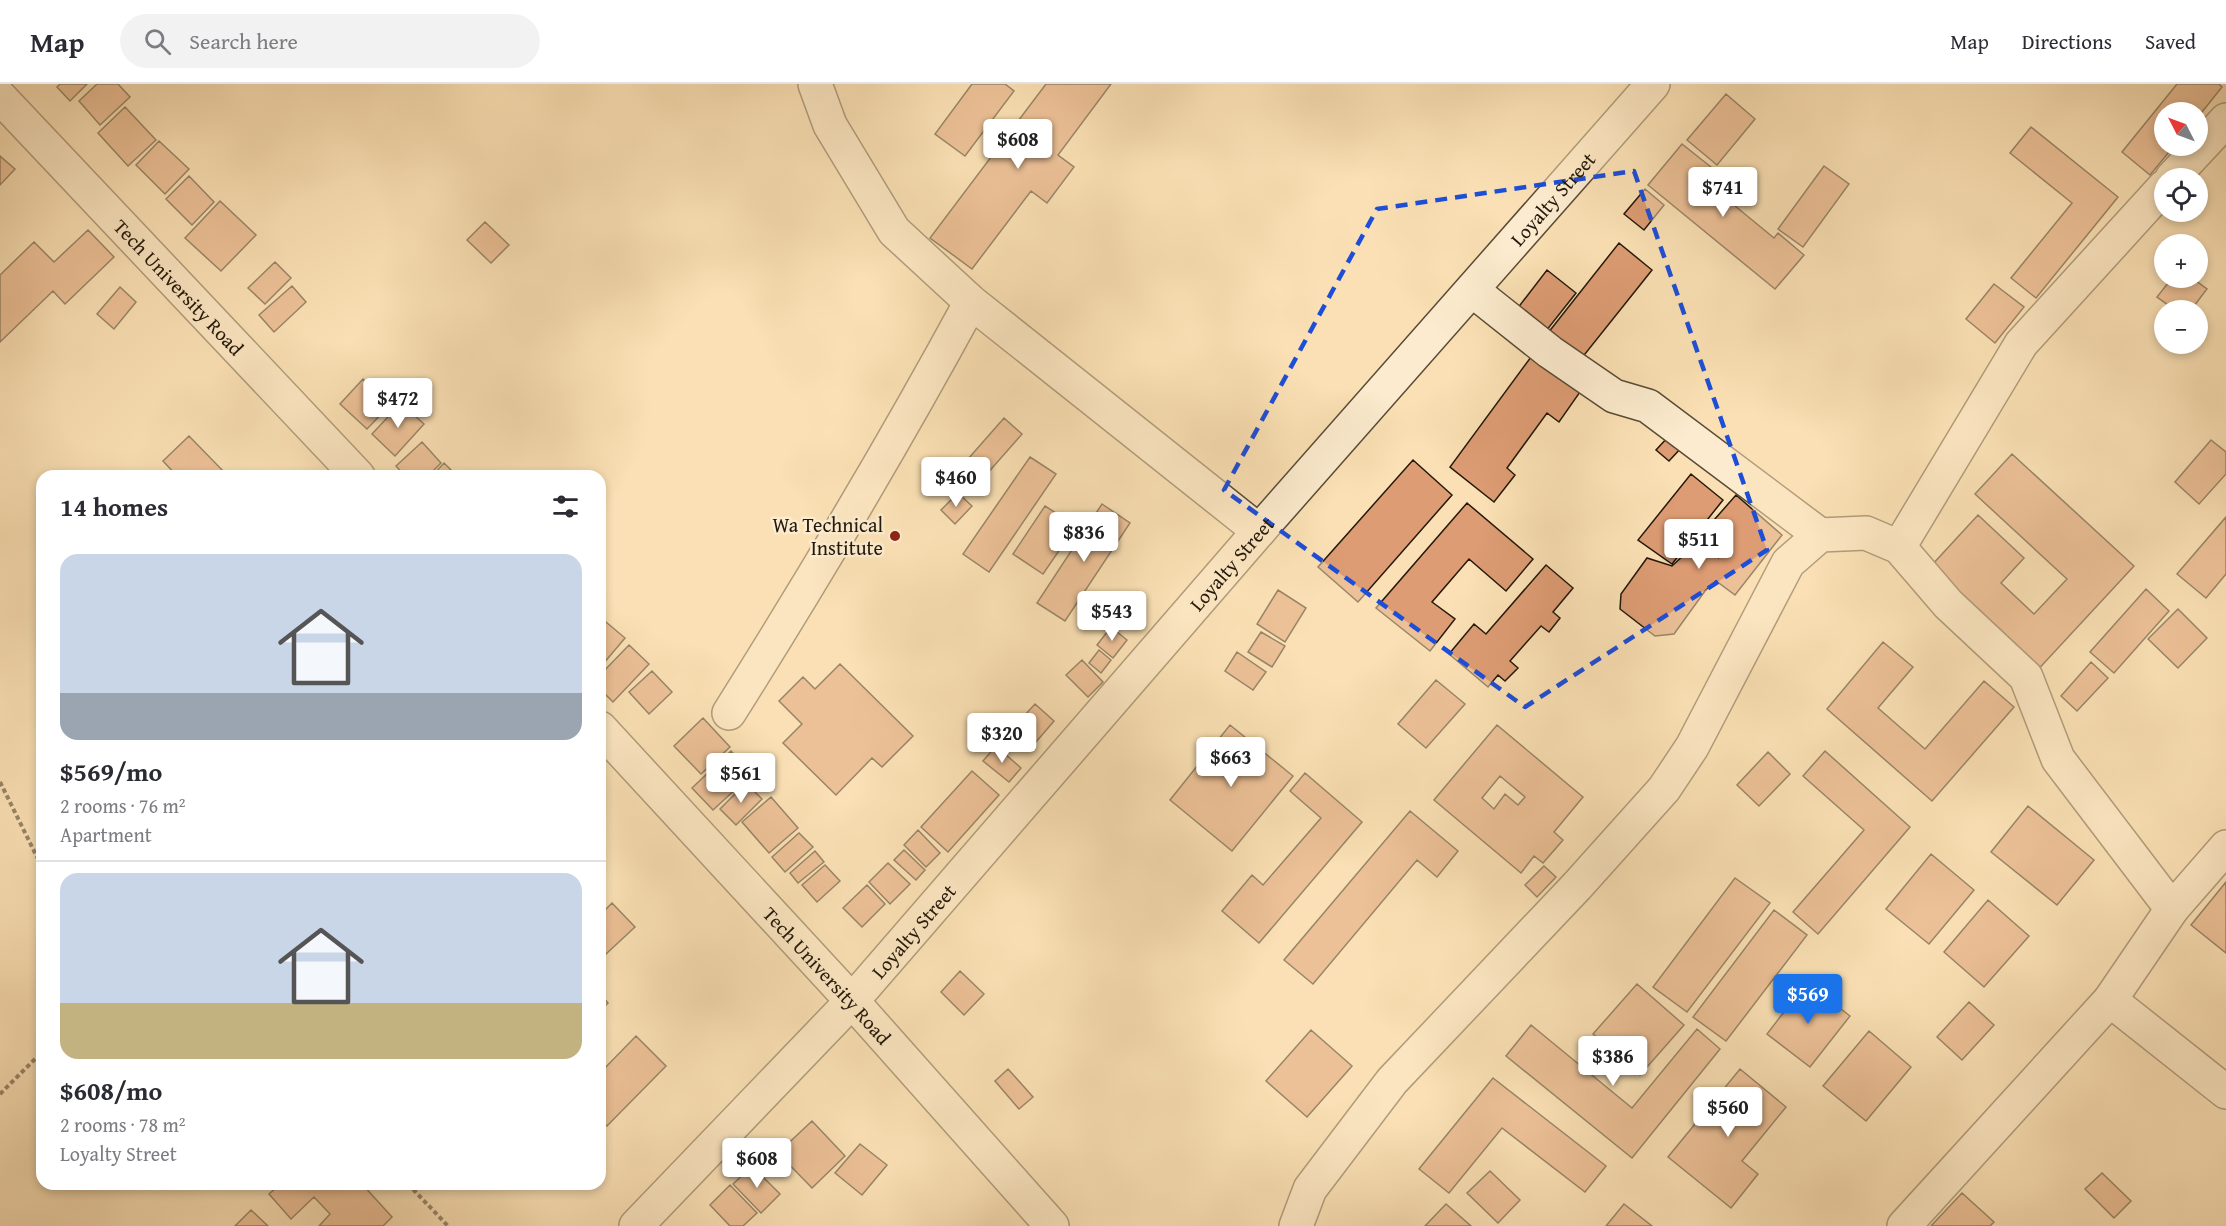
<!DOCTYPE html>
<meta charset="utf-8">
<style>
body{margin:0;font-family:"Gentium Book Plus",serif;background:#f2f2f3;color:#2b2b33;height:100vh;display:flex;flex-direction:column;font-size:22px;white-space:nowrap}
*{box-sizing:border-box;margin:0}
p{font-size:20px;color:#7c7c81}
.icon{flex:none;width:33px;height:33px;fill:none;stroke:currentColor;stroke-width:2;stroke-linecap:round;stroke-linejoin:round}
.map{position:relative;flex:1;overflow:hidden}
.panel{position:absolute;left:36px;top:386px;width:570px;height:720px;display:flex;flex-direction:column;background:#fff;border-radius:18px;box-shadow:0 3px 9px #0003}
.panel>*{flex:none}
.needle{width:39px;rotate:312deg}
.buttons{position:absolute;left:2154px;top:18px;display:grid;gap:12px}
.buttons a{display:grid;place-items:center;width:54px;height:54px;border-radius:50%;background:#fff;box-shadow:0 3px 9px #0003;font-size:30px}
.price{position:absolute;translate:-50% -51px;padding:0 14px;border-radius:6px;background:#fff;color:#222;font-size:20px;line-height:39px;filter:drop-shadow(0 2px 3px #0008)}
.price::after{content:'';position:absolute;left:50%;top:36px;width:18px;height:14px;margin-left:-9px;background:inherit;clip-path:polygon(0 0,100% 0,50% 100%)}
.price.selected{background:#1a73e8;color:#fff}
ul{padding:0;list-style:none}
li{display:grid;align-content:center;gap:12px;height:318px;padding:0 24px}
li+li{border-top:2px solid #e1e1e2}
li span{display:grid;place-items:center;height:186px;border-radius:18px;color:#555}
li>.icon{margin-inline-start:auto}
span .icon{width:108px;height:108px;fill:#fffc;stroke-width:1}
li b{font-size:26px}
h2{display:flex;justify-content:space-between;align-items:center;height:72px;padding:0 24px;font-size:26px}
header{display:flex;align-items:center;gap:36px;box-sizing:border-box;height:84px;padding:0 30px;background:#fff;border-bottom:2px solid #e1e1e2}
header strong{font-size:28px}
nav{display:flex;gap:33px;margin-inline-start:auto;font-size:21px}
.search{width:420px;height:54px;background:#f2f2f3;display:flex;align-items:center;gap:15px;box-sizing:border-box;padding:0 21px;border-radius:33px;color:#7c7c81;font-size:22px}
.map>svg:first-child{display:block}
</style>
<header>
<strong>Map</strong>
<div class="search"><svg class="icon" aria-label="search" viewBox="0 0 24 24"><circle cx="10" cy="10" r="6"/><path d="M15 15l6 6"/></svg>Search here</div>
<nav><a>Map</a><a>Directions</a><a>Saved</a></nav>
</header>
<div class="map">
<svg width="2226" height="1142" viewBox="0 0 2226 1142">
<rect width="100%" height="100%" fill="#fae0b4"/>
<filter id="stains"><feTurbulence type="fractalNoise" baseFrequency=".00333" numOctaves="4"/><feColorMatrix values="0 0 0 0 .2 0 0 0 0 .09 0 0 0 0 .02 0 0 0 .5 -.17"/></filter>
<radialGradient id="worn" r=".72"><stop offset=".6" stop-color="#630" stop-opacity="0"/><stop offset="1" stop-color="#630" stop-opacity=".3"/></radialGradient>
<path fill="#dd9c73" stroke="#23190c" stroke-width="1.5" fill-rule="evenodd" d="M60 0H87L70 17 57 3Z
M97 0H118L130 13 100 41 79 17Z
M972 0H1005L1014 7 965 72 935 50Z
M1046 0H1111L1058 71 1074 83 1047 119 1031 107 972 185 930 154Z
M2177 0H2219L2222 3 2198 33V28H2164V62H2174L2150 91 2122 68Z
M1726 10 1755 35 1717 81 1687 56Z
M125 23 156 56 128 82 98 49Z
M2031 43 2118 113 2036 214 2011 194 2072 119 2010 69Z
M159 57 189 85 165 110 136 81Z
M1682 60 1716 87 1706 98 1774 154 1778 149 1804 171 1775 205 1648 101Z
M0 72 15 85 0 101Z
M1824 82 1849 100 1803 163 1778 145Z
M189 92 214 118 192 141 166 115Z
M1645 105 1664 121 1644 146 1624 130Z
M220 117 256 151 221 187 185 154Z
M485 138 509 161 491 179 467 156Z
M88 146 114 173 65 220 53 207 0 258V191L34 158 54 178Z
M1619 159 1652 186 1581 275 1548 249Z
M275 178 291 194 265 220 248 204Z
M1547 186 1576 209 1546 247 1517 225Z
M2172 194H2192L2207 205 2191 226H2175L2157 213Z
M1994 200 2024 223 1995 259 1966 235Z
M292 202 306 218 274 248 259 231Z
M120 203 136 218 114 245 97 230Z
M1531 273 1580 308 1559 338 1547 329 1507 384 1515 391 1494 418 1450 383Z
M363 295 391 320 367 345 340 320Z
M401 319 424 340 395 372 372 350Z
M1004 334 1022 350 986 391 968 375Z
M189 352 227 391V392H177L163 377Z
M1669 352 1682 363 1669 377 1656 366Z
M2211 356 2226 368V390L2199 420 2175 398Z
M422 358 441 379 428 392H405L396 382Z
M2012 370 2134 482 2033 591 1947 512 1932 481 1978 431 2024 474 2001 499 2034 530 2067 495 1975 410Z
M1030 373 1056 390 989 488 963 470Z
M1413 376 1452 411 1358 518 1318 483Z
M444 379 457 392H432Z
M1691 390 1723 416 1672 480 1638 456Z
M958 409 972 422 955 440 941 426Z
M1736 411 1782 451 1735 511 1716 497 1705 507 1674 550 1655 552 1620 525 1621 510 1647 474 1672 482 1698 458 1720 460 1719 473 1728 462 1707 444Z
M1467 419 1533 475 1506 507 1469 475 1432 518 1455 535 1430 567 1376 524Z
M1102 420 1130 439 1065 537 1037 519Z
M1045 422 1076 442 1043 490 1013 470Z
M2226 433V490L2206 514 2177 490Z
M1546 481 1573 504 1553 528 1560 534 1549 548 1541 542 1510 577 1518 584 1505 597 1498 591 1488 603 1449 570 1474 540 1486 550Z
M2146 505 2169 527 2114 589 2090 568Z
M1278 506 1306 524 1285 558 1257 540Z
M2178 525 2207 554 2178 584 2148 555Z
M606 538 625 554 603 580 600 578V544Z
M1111 543 1127 556 1113 574 1097 561Z
M1261 548 1285 562 1272 583 1248 568Z
M1883 558 1913 583 1878 624 1925 665 1984 597 2014 623 1932 717 1827 625Z
M629 561 649 580 613 618 600 605V591Z
M1099 566 1111 576 1101 589 1089 579Z
M1237 568 1266 588 1253 606 1225 587Z
M1082 576 1103 598 1088 613 1066 591Z
M2091 578 2108 594 2077 627 2061 612Z
M840 580 913 652 882 683 872 674 836 711 783 659 802 640 779 617 803 593 815 605Z
M652 587 672 608 649 630 629 608Z
M1436 596 1465 620 1426 664 1398 640Z
M1035 620 1054 637 1030 665 1010 647Z
M703 634 730 663 701 690 674 662Z
M1230 641 1293 692 1232 767 1170 716Z
M1497 641 1583 713 1554 748 1563 756 1543 779 1534 772 1521 789 1434 716ZM1500 692 1525 713 1518 721 1505 710 1494 725 1482 714Z
M996 662 1021 684 1009 698 983 677Z
M731 667 752 690 713 726 692 704Z
M1825 667 1910 743 1818 850 1793 828 1864 746 1803 692Z
M1768 668 1790 690 1759 722 1737 701Z
M972 687 999 711 948 768 921 743Z
M1305 689 1362 738 1259 859 1222 827 1252 791 1263 801 1321 734 1290 707Z
M746 699 762 715 736 741 720 725Z
M771 713 798 744 769 769 742 738Z
M2028 722 2094 776 2057 821 1991 768Z
M1410 727 1458 767 1437 793 1417 776 1313 900 1284 876Z
M918 746 940 769 926 783 904 761Z
M799 749 813 763 785 788 772 773Z
M904 766 925 786 916 796 894 776Z
M815 767 824 778 798 799 790 789Z
M1931 770 1974 806 1929 860 1886 825Z
M888 779 910 800 890 820 869 798Z
M825 781 840 797 817 818 802 801Z
M1544 782 1556 793 1537 813 1525 801Z
M1735 794 1770 819 1687 928 1653 903Z
M2226 798V869L2191 841Z
M867 801 885 820 862 843 843 824Z
M1988 816 2029 852 1984 903 1944 868Z
M612 819 635 843 606 870 600 864V831Z
M1774 826 1807 851 1726 957 1693 933Z
M960 887 984 910 964 931 941 908Z
M1807 898 1850 932 1810 983 1767 950Z
M1637 900 1684 941 1640 991 1593 950Z
M600 910 608 919 600 927Z
M1969 918 1994 941 1962 976 1937 953Z
M1531 941 1632 1024 1697 945 1720 965 1632 1074 1506 972Z
M1311 946 1352 982 1307 1033 1266 997Z
M1869 947 1911 983 1866 1037 1823 1002Z
M636 952 666 982 607 1042 600 1035V989Z
M1008 985 1033 1013 1019 1025 995 997Z
M1740 985 1786 1023 1742 1077 1758 1090 1731 1124 1668 1073Z
M1493 994 1606 1082 1585 1108 1502 1044 1449 1109 1419 1085Z
M812 1037 845 1072 812 1104 778 1069Z
M860 1060 887 1081 862 1111 835 1089Z
M752 1082 780 1110 761 1129 733 1100Z
M1490 1087 1520 1116 1498 1139 1467 1109Z
M2102 1089 2131 1117 2114 1134 2085 1105Z
M280 1100H362L392 1133 383 1142H319L330 1130 314 1113 291 1135 269 1110Z
M730 1101 757 1129 743 1142H730L710 1121Z
M1962 1109 1994 1138 1990 1142H1931Z
M1446 1120 1471 1142H1425Z
M1624 1120 1652 1142H1606Z
M251 1126 268 1142H235Z"/>
<g fill="none" stroke-linecap="round" stroke-linejoin="round">
<g stroke="#594b36" stroke-width="36">
<g id="minor">
<path d="M815 0 830 41 894 147 971 218 1259 447"/>
<path id="s1" d="M0 13 358 392"/>
<path d="M2172 94 2226 36"/>
<path d="M1472 206 1550 268 1614 312 1648 322 1820 451"/>
<path d="M1899 463 2021 260 2164 103"/>
<path d="M729 629C814 494 895 358 971 218"/>
<path id="s2" d="M600 644 852 917 1052 1142"/>
<path d="M2110 916 2226 1008"/>
<path id="s3" d="M636 1142 852 917 1259 447 1653 0"/>
<path d="M1296 1142 1310 1105 1392 997 1577 802 1664 705 1692 663 1788 479 1820 451 1866 449 1899 463 1948 520 2026 593 2058 675 2172 825"/>
<path d="M1904 1142 2110 916 2172 825 2226 763"/>
</g>
</g>
<path stroke="#23190c" stroke-width="4" stroke-dasharray="4.5 3" stroke-linecap="butt" d="M0 698 42 783
M0 1010 42 968
M408 1100 448 1142"/>
<use href="#minor" stroke="#fcebce" stroke-width="33"/>
</g>
<path d="M0 0H2226V1142H0ZM1634 87 1767 466 1525 623 1224 406 1377 125Z" fill="#fae0b4" fill-opacity=".55" fill-rule="evenodd"/>
<path fill="none" stroke="#1d4ed8" stroke-width="4.5" stroke-dasharray="12 8" stroke-linejoin="round" d="M1634 87 1767 466 1525 623 1224 406 1377 125Z"/>
<circle fill="#8f2418" stroke="#fcebce" stroke-width="2" cx="895" cy="452" r="6"/>
<g text-anchor="middle" dominant-baseline="central" stroke-width="5" stroke-linejoin="round" paint-order="stroke">
<g font-size="20" fill="#23190c" stroke="#fcebce">
<text stroke="none"><textPath href="#s3" startOffset="1377">Loyalty Street</textPath></text>
<text stroke="none"><textPath href="#s1" startOffset="261">Tech University Road</textPath></text>
<text stroke="none"><textPath href="#s3" startOffset="891">Loyalty Street</textPath></text>
<text stroke="none"><textPath href="#s3" startOffset="405">Loyalty Street</textPath></text>
<text stroke="none"><textPath href="#s2" startOffset="336">Tech University Road</textPath></text>
</g>
<g font-size="20" fill="#23190c" stroke="#fcebce" text-anchor="end">
<text x="883" y="440">Wa Technical<tspan x="883" dy="23">Institute</tspan></text>
</g>
</g>
<rect width="100%" height="100%" filter="url(#stains)"/>
<rect width="100%" height="100%" fill="url(#worn)"/>
</svg>
<div class="buttons">
<a><svg class="needle" viewBox="-14 -14 28 28"><path d="M0-13l5 13h-10z" fill="#e53935"/><path d="M0 13l5-13h-10z" fill="#7c7c81"/></svg></a>
<a><svg class="icon" aria-label="locate" viewBox="0 0 24 24"><circle cx="12" cy="12" r="6"/><path d="M12 2v4M12 18v4M2 12h4M18 12h4"/></svg></a>
<a>+</a>
<a>−</a>
</div>
<b class="price" style="left:1018px;top:86px">$608</b>
<b class="price" style="left:1723px;top:134px">$741</b>
<b class="price" style="left:398px;top:345px">$472</b>
<b class="price" style="left:956px;top:424px">$460</b>
<b class="price" style="left:1084px;top:479px">$836</b>
<b class="price" style="left:1699px;top:486px">$511</b>
<b class="price" style="left:1112px;top:558px">$543</b>
<b class="price" style="left:1002px;top:680px">$320</b>
<b class="price" style="left:1231px;top:704px">$663</b>
<b class="price" style="left:741px;top:720px">$561</b>
<b class="price selected" style="left:1808px;top:941px">$569</b>
<b class="price" style="left:1613px;top:1003px">$386</b>
<b class="price" style="left:1728px;top:1054px">$560</b>
<b class="price" style="left:757px;top:1105px">$608</b>
<section class="panel">
<h2>14 homes<svg class="icon" aria-label="filters" viewBox="0 0 24 24"><path d="M4 7h16M4 17h16"/><circle cx="9" cy="7" r="2"/><circle cx="15" cy="17" r="2"/></svg></h2>
<ul>
<li><span style="background:linear-gradient(#c9d6e8 75%,#9aa5b1 0)"><svg class="icon" aria-label="home" viewBox="0 0 24 24"><path d="M3 11l9-7 9 7M6 9v11h12V9"/></svg></span><div><b>$569/mo</b><p>2 rooms · 76 m²</p><p>Apartment</p></div></li>
<li><span style="background:linear-gradient(#c9d6e8 70%,#c2b280 0)"><svg class="icon" aria-label="home" viewBox="0 0 24 24"><path d="M3 11l9-7 9 7M6 9v11h12V9"/></svg></span><div><b>$608/mo</b><p>2 rooms · 78 m²</p><p>Loyalty Street</p></div></li>
</ul>
</section>
</div>
